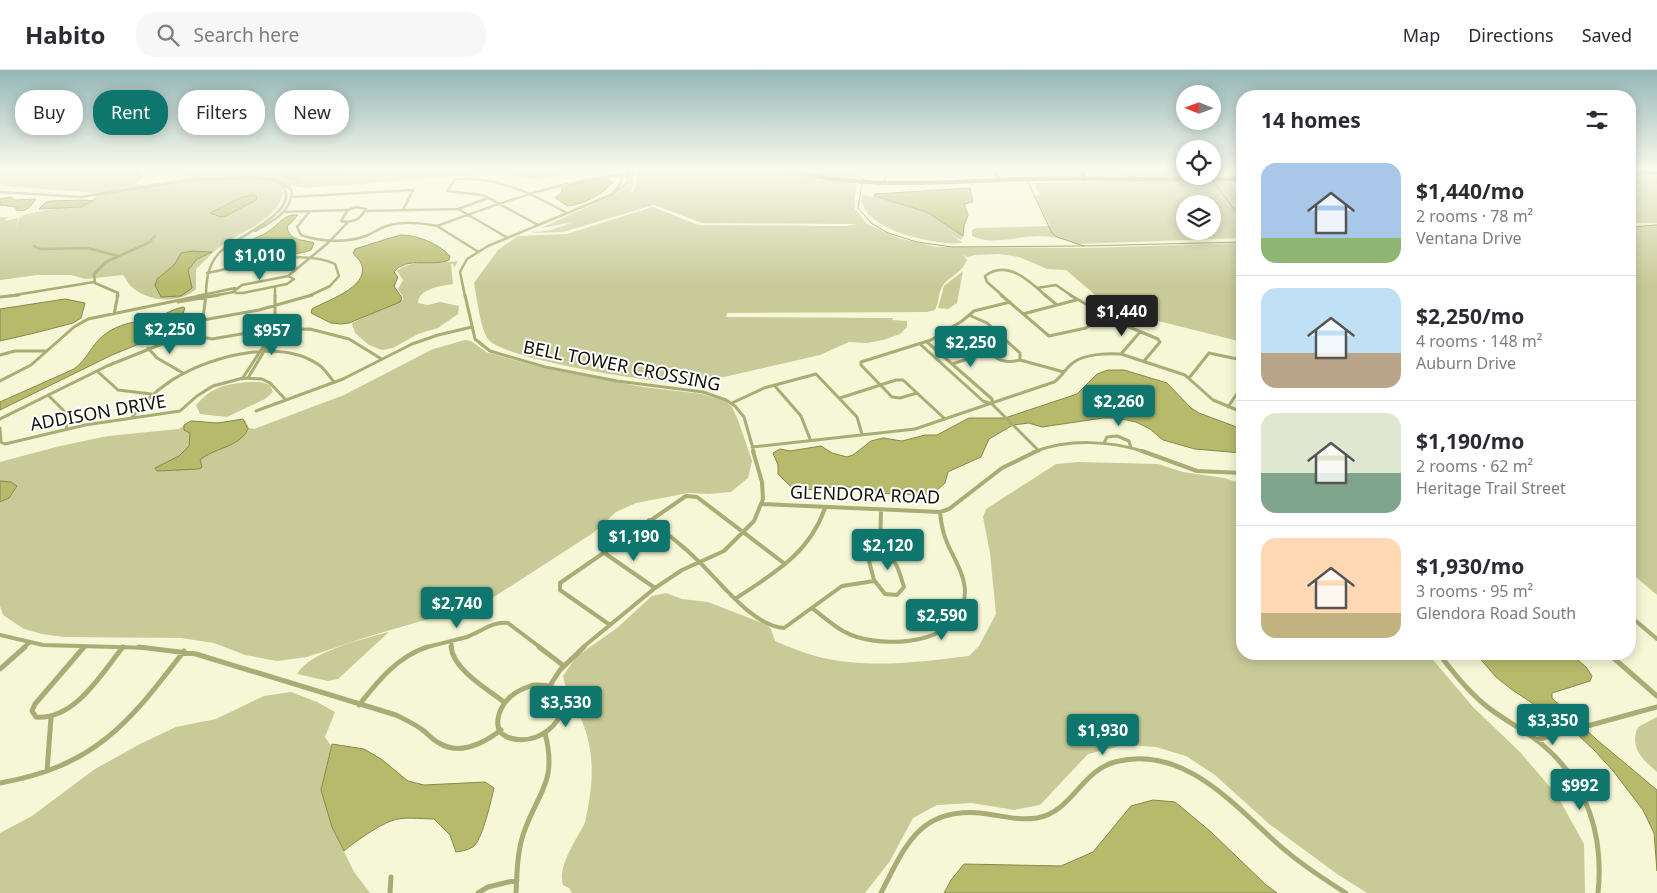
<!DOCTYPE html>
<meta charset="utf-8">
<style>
body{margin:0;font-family:"Noto Sans",sans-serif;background:#f7f7f7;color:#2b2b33;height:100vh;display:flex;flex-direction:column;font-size:19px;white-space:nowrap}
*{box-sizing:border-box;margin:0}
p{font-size:16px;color:#7c7c81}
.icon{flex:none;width:28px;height:28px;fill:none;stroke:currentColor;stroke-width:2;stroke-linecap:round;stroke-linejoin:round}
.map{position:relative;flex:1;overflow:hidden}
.sheet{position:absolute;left:1236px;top:20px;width:400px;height:570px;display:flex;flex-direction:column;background:#fff;border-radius:20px;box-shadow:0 2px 12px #0003}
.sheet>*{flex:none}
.banner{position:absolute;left:15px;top:20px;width:475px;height:45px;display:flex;gap:10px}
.needle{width:32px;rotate:271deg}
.controls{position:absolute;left:1176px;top:15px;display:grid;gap:10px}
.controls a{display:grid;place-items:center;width:45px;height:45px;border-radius:50%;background:#fff;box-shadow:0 2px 12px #0003;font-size:25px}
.price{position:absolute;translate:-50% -42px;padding:0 11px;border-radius:5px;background:#0f766e;color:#fff;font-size:16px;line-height:32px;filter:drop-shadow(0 1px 2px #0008)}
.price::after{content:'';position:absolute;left:50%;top:30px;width:15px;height:11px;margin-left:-8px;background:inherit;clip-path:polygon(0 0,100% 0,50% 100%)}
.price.current{background:#222;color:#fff}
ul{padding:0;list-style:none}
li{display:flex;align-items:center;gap:15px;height:125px;padding:0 25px}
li+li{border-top:1px solid #e1e1e2}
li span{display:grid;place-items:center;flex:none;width:140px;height:100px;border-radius:15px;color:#555}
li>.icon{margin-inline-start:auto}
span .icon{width:60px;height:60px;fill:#fffc;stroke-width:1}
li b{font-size:21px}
h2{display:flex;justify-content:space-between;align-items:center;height:60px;padding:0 25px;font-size:21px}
.pill{padding:0 18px;border-radius:20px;background:#fff;box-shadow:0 2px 12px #0003;font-size:18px;line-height:45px}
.pill.current{background:#0f766e;color:#fff}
header{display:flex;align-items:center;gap:30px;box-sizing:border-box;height:70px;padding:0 25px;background:#fff;border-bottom:1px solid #e1e1e2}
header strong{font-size:24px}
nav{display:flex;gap:28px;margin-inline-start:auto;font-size:18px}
.search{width:350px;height:45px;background:#f7f7f7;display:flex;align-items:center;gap:12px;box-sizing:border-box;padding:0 18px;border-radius:20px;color:#7c7c81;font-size:19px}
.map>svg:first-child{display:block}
</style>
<header>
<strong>Habito</strong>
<div class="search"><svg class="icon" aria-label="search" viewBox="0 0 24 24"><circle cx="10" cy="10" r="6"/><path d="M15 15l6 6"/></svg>Search here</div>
<nav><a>Map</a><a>Directions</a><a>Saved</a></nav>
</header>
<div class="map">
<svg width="1657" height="823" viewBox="0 0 1657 823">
<rect width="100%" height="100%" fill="#f5f7d6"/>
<path fill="#c8ca98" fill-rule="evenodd" d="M0 100H137L143 104 142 109 136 114 143 115 194 107 169 100H489L475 105 305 118 293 116 281 119 283 123C277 151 243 160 222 175 213 182 205 191 196 199V219C180 234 149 232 133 218 129 215 126 209 123 205L86 209 71 205H37L0 210V147H9L4 151 18 148 16 162 19 148 26 144 89 132 100 123 0 116Z
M492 100H585L537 110Z
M632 100H636L631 123 634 120 638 100H747L752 103 747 111 753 103 749 100H782L818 109 857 114 854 130 855 139 867 154 898 168 936 177 1086 178 1242 173V272L1142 247 1100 229 1066 200 1047 199 1019 187 999 184 975 185 967 187 963 184 967 190C960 206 949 205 942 217 938 224 939 232 935 240L927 242 727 243 726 247 893 248 892 250 907 251V257L900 264 883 270 867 273 849 272 820 285 711 310C707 312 704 314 700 314 670 316 503 290 488 269 480 258 477 227 474 213L498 180 518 166 567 164 653 137 698 155 847 156 857 154 702 153 654 135 563 162 530 163 551 160 574 152 541 158 618 123 631 109Z
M787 100H847L857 107V113Z
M1120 100H1185V106H1200L1207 109 1123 108Z
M1630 103 1657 106V153H1630Z
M1098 109 1230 112 1242 132V168L1077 174C1065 169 1052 166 1039 166 1017 166 992 176 972 166V160L977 158 1050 156 1034 126 1040 125 1034 113 1099 112ZM1185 134H1212V161H1185Z
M862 125 878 127 927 142 963 166 961 170 950 164 963 173C957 173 953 174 947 173 923 171 859 158 862 125Z
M1657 156V525L1630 502V157Z
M458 191 454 198 453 194H451L453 214C441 216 419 218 418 233L428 235 440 232 459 236 458 244 438 258 418 264 393 278 382 280 369 275 355 263 352 253 404 229 398 219 403 210 397 201C413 188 439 194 458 191Z
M963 201 957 233 948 239 938 238 944 216Z
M465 270 471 271 486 282 543 298 643 317 702 324 725 331 732 337 738 350 752 391 748 408 731 422 708 424 688 423 636 433 616 442 593 463 497 525 476 535 370 566 307 587 277 591 245 585 214 573 181 568 64 567 42 564 24 559 3 545 0 536V392L60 376 108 366 179 359 189 352 211 353 245 350 249 358 254 359 344 325 433 279Z
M248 312H261L270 315 273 322 265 329 227 347 200 344 196 335C213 316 224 315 248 312Z
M1078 392 1158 394 1183 402 1224 408 1242 414V584H1428L1473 637 1520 682 1557 725 1584 774 1585 823H1367L1337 804 1268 753 1215 705 1186 686 1156 677 1124 675 1088 684 1040 735 1014 740 972 733 937 735 913 748 890 791 865 823H572L569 818 563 815C558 799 572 776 580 762 582 758 584 756 585 752 593 717 596 685 582 651 576 635 566 623 563 606L576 587 617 558 652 526 666 523 682 529 708 532 767 555 771 559 775 571C789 577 804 583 819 587 869 599 919 592 969 586L979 576 996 544 990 483 983 447 986 439 1056 394Z
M389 562 338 609 328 611 297 604C310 581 364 569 389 562Z
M291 622 317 632 335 642 325 667 331 676 321 720 332 757 354 802 370 823H0V763L32 746 95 699 140 674 176 657 216 649 264 626Z
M1657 647V702C1642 689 1629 677 1638 657Z"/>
<path fill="#b7ba6a" stroke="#85884c" d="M287 100H346L336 104 309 103 294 109 282 106V103Z
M602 109H608L613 112C602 125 584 134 568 136L555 128 562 122V118L573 114Z
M970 118 973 132 964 134 968 145 964 156 963 166 927 142 874 126 875 124Z
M252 125 257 127 256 130 226 146 221 147 210 143 240 128Z
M11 127 15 130 36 129C31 136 26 143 16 140V137L0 135V129Z
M86 130 93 131 81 137 39 139 46 132 50 131Z
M292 145H298L287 157C290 172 303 169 314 173L311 180C301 184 245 194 235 192 231 191 232 191 229 187 237 173 257 169 269 161 278 155 281 148 292 145Z
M400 165C417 165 438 173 450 186L449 190C433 197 406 186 394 202L398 207 394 216 402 228 400 232 349 253 341 254 331 253 311 243 312 239C325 231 368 218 362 196 361 191 356 187 353 183L355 179Z
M192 181 212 182 197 189 188 200 192 218 181 226 161 227 155 215 157 209 174 195 181 183Z
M65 229 85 233 81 248 73 253 39 262 0 271V239Z
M183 237 185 238 179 254 171 261 112 285 0 340V332L74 299C88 289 91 275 104 265 119 253 136 252 154 248 165 245 172 239 183 237Z
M1108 300H1124L1167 313 1191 338 1199 343 1242 359V383L1195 379 1163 370 1150 359 1136 352 1117 348H1103L1042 357 1029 353 1013 355 989 369 981 387 952 400 948 402 945 413 936 421 925 425 868 423 859 419 844 416 795 421 778 404V395L773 383 780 379 790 381 821 376 832 383 847 387 853 385 871 371 883 368 902 371 925 365H937L969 348H1005L1077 324 1097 304Z
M243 349 248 359C239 378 213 378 200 390L202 397 199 399 157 401 155 398 179 386 189 376 190 363 184 360V355L191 351 218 353Z
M0 411 11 412 17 416 9 428 0 432Z
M1476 584H1571L1586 597 1592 606 1590 611 1552 623V628L1596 669 1657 720V801L1654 763 1643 740 1614 702 1596 682 1574 661 1511 619 1496 607Z
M332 674 364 679 381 689 408 711 424 715 485 712 494 718C491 731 483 766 475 775 470 780 462 781 456 782L450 765 434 749C421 749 403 746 391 751 379 755 353 773 344 781L332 757 321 720Z
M1153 730 1175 732 1210 761 1265 814 1277 823H944L951 810 964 794 1061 796 1093 782 1131 736Z"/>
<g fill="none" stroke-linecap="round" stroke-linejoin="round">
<path stroke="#85884c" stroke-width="1" d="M851 100 864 110
M1077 100 1079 104
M889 101 909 102
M1027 110 1052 163 1057 167 1084 176
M884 111 889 101
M1213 111 1242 150
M862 114 858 138 871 153 888 163 917 172 952 177 1083 176 1242 172
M1630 157 1657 155"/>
<path stroke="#a9ac75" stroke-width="2.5" d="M916 102 965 100
M0 122 80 127 192 110 255 107 278 111 292 120C292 142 272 152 255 161
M614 122 621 113 622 100
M291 127 413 120 403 140
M356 137 366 139C360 149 353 154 341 151L348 140Z
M458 139 508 168
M310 141 297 157 301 165C321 172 346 173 366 166 373 163 380 158 387 156 402 151 422 153 437 156 500 133 561 110 628 104
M365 141 458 139 488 128
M283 142 347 140
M538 155 483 125 447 121 455 109C500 107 528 122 567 143
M437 156 477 181
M34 176 40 179 88 178 118 186
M207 203C243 196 301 177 335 194L339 206 330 216 309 226
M288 206 294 209 287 214 243 223H236L234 221 242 215Z
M288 206 328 173 348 152
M275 217V226
M1037 218 1056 215 1072 226
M9 226 94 212
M117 226 118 223 95 213 94 204 106 192 150 172 155 166
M198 226 235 218
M206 226C206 210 208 195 219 183 234 167 311 139 278 111
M212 226 234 222
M465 226 460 202 467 189 488 176 613 124 627 113 629 100
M1003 226 987 212 985 206C1007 189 1030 211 1046 226"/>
<path stroke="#a9ac75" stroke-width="3" d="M465 225 475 269 490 281 545 297 617 311 703 322 726 330 735 336 744 347 754 382
M1001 225 1049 266 1086 258 1103 246
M1045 225 1057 235
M1070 225 1117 252 1158 269 1160 272 1144 291
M0 227 19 225
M178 232 219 225
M114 244 118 225
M1023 244 1076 230
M969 245 987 253 1020 283V290C1006 294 994 290 986 277L991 272 1004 269
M203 250 259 240 312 225
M186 264 212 269 265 260 310 259 349 269 380 288
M927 272 992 329V334
M920 274 983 331 992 334 1039 381
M148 278 157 288 183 303
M1121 284 1140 262
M0 285 15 281H47
M1020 290 1064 302
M952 294 990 282
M97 301 118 320 151 324
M248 308 275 263V225
M1189 308 1209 283 1242 290
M242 309 275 259
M0 311 31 295 74 257 88 249 204 225
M774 315 801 346 810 369
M917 323 900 328 892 327 861 295V292L931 270 962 251 974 241 1010 232
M48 325 69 346 66 359
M840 328 896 310H903L945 349
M732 333 764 318 816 304 857 347 862 364
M1228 337 1242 316
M256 341 343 309 412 274 438 265 472 257
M132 347C142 335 152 324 165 315 201 288 279 266 319 295 325 299 329 306 334 312
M0 349 107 296 182 266 198 255 203 248 206 225
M0 358 1 372 5 374 85 355 180 341 197 326 213 316 243 308 262 309 270 313 286 330
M1104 373 1107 367 1117 366 1129 371 1131 378
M752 377 915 359 1054 312C1062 307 1066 297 1074 292 1085 284 1108 283 1121 284L1185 305 1213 330 1242 342
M1033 382C1068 369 1110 370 1145 382"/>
<path stroke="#a9ac75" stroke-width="4" d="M1142 381 1197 401 1242 403
M762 434 940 442 949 439 1002 398 1037 381
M649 450C664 462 680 473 694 487 718 508 751 556 784 558L842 516 874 511
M603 482 655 518
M880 483C897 486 899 502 904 517L897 525 885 524 874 510 869 491 872 486Z
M880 483 881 440
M735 529C774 503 809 484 825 438
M812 538C826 549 840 562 857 567 894 578 964 573 965 522 965 506 955 490 948 475 943 464 941 454 940 442
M1630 546 1657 569
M610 555 560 520V513L686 426 697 427 785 494
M0 565 43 575 152 578
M451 571 452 578
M23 578 29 573
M424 578C438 574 452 571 467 567 481 562 492 551 508 553L541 578
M582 578 655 518 682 500 724 481 754 451 763 429 762 412 753 381"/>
<path stroke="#a9ac75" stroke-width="5" d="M84 577 35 634 32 641 36 647C75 650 101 604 123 577
M139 577 196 584 396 645C406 650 415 654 424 661 429 665 433 670 439 673 460 686 484 673 501 660
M451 577C453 599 487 619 504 632
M539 577 564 596
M1439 584C1453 602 1467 620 1485 635 1503 650 1526 660 1544 676 1588 714 1604 767 1598 823
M1609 584 1657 626
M0 599 25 577
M533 615C538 615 544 615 548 616 584 627 549 680 510 668 490 662 498 639 509 628 516 621 524 618 533 615Z
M549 617 560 600 584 577
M359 635C378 611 397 587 427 577
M1536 670 1657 637
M47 701 51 648
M0 713C95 696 128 654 184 581
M390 823 391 807
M478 823 488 817 517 810
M516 823C517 804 517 784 523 765 537 722 558 714 545 663
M881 823C905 776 919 738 980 743 999 745 1018 751 1037 748 1072 742 1081 701 1115 692 1183 674 1233 734 1279 775 1299 793 1322 808 1346 823"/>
<path stroke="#a9ac75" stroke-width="3" d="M993 100 1000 110"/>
<path stroke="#86872e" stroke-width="4" d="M785 100C871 121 943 111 1030 109 1101 107 1171 111 1242 109
M1081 100 1085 109
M1630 101 1657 103"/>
</g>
<linearGradient id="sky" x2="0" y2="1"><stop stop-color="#94b6b6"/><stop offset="0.46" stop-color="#fafbed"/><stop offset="1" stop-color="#fafbed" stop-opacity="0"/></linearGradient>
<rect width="1657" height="216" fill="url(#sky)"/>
<g text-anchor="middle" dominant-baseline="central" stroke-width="4" stroke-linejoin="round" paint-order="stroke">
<g font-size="18" fill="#111207" stroke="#fff">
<text transform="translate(622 295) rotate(11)">BELL TOWER CROSSING</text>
<text transform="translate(98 342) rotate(-10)">ADDISON DRIVE</text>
<text transform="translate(865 424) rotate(2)">GLENDORA ROAD</text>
</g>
</g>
</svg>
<div class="controls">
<a><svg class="needle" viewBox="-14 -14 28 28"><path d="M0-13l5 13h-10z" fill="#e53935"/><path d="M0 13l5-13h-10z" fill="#7c7c81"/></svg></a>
<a><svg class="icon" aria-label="locate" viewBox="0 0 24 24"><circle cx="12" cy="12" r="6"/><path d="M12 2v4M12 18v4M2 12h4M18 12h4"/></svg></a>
<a><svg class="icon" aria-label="layers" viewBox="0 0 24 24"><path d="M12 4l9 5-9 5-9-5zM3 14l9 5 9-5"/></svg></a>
</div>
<b class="price" style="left:260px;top:211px">$1,010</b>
<b class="price current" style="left:1122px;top:267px">$1,440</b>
<b class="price" style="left:170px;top:285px">$2,250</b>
<b class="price" style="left:272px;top:286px">$957</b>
<b class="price" style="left:971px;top:298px">$2,250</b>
<b class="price" style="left:1119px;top:357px">$2,260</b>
<b class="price" style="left:634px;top:492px">$1,190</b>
<b class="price" style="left:888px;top:501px">$2,120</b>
<b class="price" style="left:457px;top:559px">$2,740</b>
<b class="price" style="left:942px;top:571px">$2,590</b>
<b class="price" style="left:566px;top:658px">$3,530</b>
<b class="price" style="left:1553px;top:676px">$3,350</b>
<b class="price" style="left:1103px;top:686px">$1,930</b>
<b class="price" style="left:1580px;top:741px">$992</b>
<div class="banner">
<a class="pill">Buy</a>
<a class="pill current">Rent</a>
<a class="pill">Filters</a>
<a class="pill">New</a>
</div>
<section class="sheet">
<h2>14 homes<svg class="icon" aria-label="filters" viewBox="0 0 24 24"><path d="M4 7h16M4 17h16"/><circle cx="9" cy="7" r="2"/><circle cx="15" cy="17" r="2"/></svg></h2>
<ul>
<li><span style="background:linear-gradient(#a9c7e8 75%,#8fb573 0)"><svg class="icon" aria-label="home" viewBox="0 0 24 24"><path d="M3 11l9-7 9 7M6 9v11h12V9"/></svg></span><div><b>$1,440/mo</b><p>2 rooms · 78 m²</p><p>Ventana Drive</p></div></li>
<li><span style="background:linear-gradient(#bfe0f5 65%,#b9a48a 0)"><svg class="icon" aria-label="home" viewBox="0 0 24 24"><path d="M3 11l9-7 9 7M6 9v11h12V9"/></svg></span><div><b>$2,250/mo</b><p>4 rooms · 148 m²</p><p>Auburn Drive</p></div></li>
<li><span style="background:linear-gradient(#dfe7d0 60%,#7fa58c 0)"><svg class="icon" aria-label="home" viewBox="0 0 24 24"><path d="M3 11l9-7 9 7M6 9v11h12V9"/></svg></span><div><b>$1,190/mo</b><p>2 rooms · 62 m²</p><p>Heritage Trail Street</p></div></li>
<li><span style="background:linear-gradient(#ffd9b3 75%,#c2b280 0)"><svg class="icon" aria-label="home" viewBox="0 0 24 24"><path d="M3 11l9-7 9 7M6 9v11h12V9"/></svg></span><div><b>$1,930/mo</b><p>3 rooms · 95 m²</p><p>Glendora Road South</p></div></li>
</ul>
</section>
</div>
